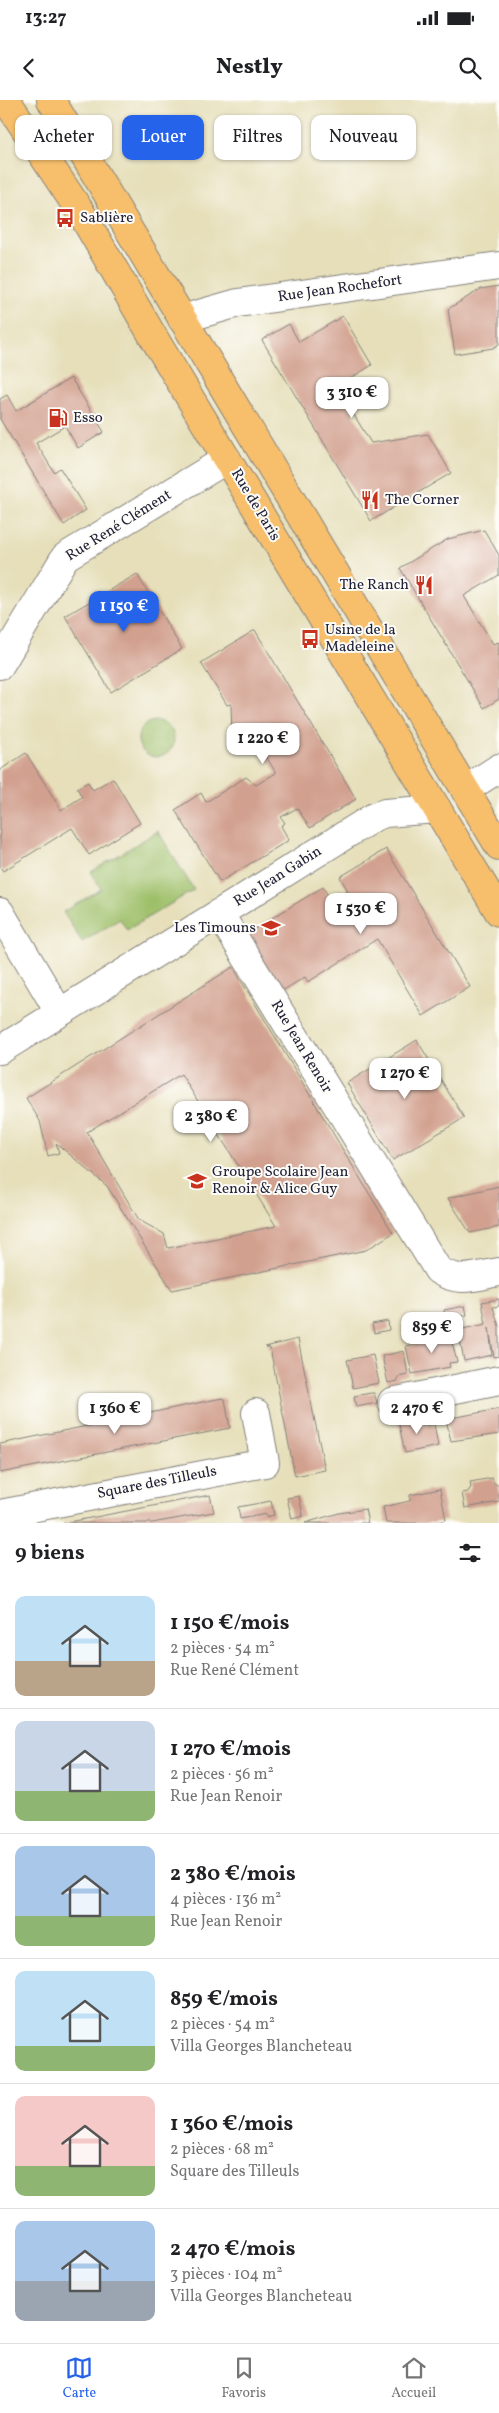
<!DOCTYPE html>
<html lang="fr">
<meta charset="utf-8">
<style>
body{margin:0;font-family:Vollkorn,serif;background:#f2f2f2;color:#202124;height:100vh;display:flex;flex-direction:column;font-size:19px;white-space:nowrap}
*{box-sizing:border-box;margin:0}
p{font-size:16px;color:#757577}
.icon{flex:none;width:28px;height:28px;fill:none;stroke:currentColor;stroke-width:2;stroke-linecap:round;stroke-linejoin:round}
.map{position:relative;height:1423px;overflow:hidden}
.details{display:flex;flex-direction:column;background:#fff;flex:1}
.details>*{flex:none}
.hud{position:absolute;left:15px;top:15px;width:470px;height:45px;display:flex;gap:10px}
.price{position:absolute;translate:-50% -42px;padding:0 11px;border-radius:10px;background:#fff;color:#222;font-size:16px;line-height:32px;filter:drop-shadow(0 1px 2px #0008)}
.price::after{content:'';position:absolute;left:50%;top:30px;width:15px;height:11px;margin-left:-8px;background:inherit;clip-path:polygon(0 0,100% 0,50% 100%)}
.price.on{background:#2563eb;color:#fff}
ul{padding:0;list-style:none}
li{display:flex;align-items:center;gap:15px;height:125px;padding:0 15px}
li+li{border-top:1px solid #e0e0e0}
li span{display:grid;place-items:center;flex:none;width:140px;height:100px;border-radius:10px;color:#555}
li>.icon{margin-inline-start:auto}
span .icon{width:60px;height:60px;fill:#fffc;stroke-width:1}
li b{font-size:21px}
h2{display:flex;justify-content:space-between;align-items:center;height:60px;padding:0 15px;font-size:21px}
.chip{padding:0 18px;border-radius:10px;background:#fff;box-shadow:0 1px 4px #0004;font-size:18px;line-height:45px}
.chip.on{background:#2563eb;color:#fff}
.status{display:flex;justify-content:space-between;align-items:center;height:35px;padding:0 25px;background:#fff;direction:ltr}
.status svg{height:14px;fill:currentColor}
header{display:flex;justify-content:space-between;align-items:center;height:65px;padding:0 15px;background:#fff;font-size:22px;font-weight:800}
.tabs{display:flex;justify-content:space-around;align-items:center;height:70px;border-top:1px solid #e0e0e0;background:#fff;font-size:14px;color:#757577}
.tabs a{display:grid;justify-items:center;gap:2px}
.tabs .on{color:#2563eb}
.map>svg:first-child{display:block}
</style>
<div class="status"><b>13:27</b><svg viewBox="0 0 49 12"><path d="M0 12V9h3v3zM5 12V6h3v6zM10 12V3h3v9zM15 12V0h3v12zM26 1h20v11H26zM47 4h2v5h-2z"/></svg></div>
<header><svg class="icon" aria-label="back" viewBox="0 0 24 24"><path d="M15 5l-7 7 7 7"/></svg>Nestly<svg class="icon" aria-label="search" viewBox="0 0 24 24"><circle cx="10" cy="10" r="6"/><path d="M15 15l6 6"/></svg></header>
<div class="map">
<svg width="499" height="1423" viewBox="0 0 499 1423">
<rect width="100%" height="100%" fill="#fdfcf7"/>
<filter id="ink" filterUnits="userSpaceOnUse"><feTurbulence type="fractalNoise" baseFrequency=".02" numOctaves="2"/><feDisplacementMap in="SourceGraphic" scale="10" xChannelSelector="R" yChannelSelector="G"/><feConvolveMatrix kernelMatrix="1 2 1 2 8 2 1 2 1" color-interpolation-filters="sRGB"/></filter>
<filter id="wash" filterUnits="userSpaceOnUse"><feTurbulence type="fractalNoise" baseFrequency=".0096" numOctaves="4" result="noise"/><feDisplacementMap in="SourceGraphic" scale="20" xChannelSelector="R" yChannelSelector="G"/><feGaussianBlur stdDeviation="1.12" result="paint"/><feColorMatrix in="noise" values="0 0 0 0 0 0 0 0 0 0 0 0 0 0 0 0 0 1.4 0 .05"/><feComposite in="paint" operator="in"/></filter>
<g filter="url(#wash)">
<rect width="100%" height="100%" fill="#e6dfba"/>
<path fill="#9ebf69" stroke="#607052" d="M138 639a18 18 0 1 1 36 0a18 18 0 1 1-36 0Z
M158 731 194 790 127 830 120 819 82 842 63 812 101 789 91 772Z"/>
<g id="blocks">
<path fill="#d2a08f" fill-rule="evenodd" d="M499 186V244L493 248 455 254 448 209 481 189Z
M343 216 372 265 337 287 371 343 428 334 451 373 371 421 262 240 289 224 299 242Z
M71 278 104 332 78 348 65 326 36 343 54 372 60 368 86 410 64 425 0 319V299L7 295 16 311Z
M484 430 499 455V475L464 496 493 544 499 542V599L484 608 400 468 448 439Z
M137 474 182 549 111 592 65 516Z
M255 530 356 699 310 728 297 708 281 717 285 723 281 726 289 740 220 782 175 710 201 693 206 702 246 677 256 685 276 673 253 634 232 635 231 604 227 605 201 563Z
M26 653 61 710 82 697 77 688 88 682 93 690 113 678 140 723 89 755 72 728 3 771 0 767V670Z
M386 749 470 887 423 916 377 839 308 882 305 877 279 893 244 835 323 787 331 801 348 791 340 777Z
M233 867 393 1133 366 1150 172 1190 107 1086 56 1043 59 1053 48 1056 40 1021 26 998ZM181 974 276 1126 168 1148 164 1134 139 1120 87 1032Z
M417 940 464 1018 393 1060 347 983Z
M499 1086V1127L470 1133 448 1098Z
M499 1199V1206L493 1207 499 1226V1256L494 1257 489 1228 492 1255 464 1261 458 1230 486 1224 482 1202Z
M465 1206 467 1215 455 1217 457 1228 447 1230 444 1210Z
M388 1221 389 1230 374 1233 372 1224Z
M443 1229 445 1239H449V1242H452L457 1262 449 1263 450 1267 412 1274 406 1246 431 1241 429 1232Z
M298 1239 325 1370 295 1376 270 1248 265 1247Z
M404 1251 408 1275 398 1277V1281L388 1283 382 1256Z
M373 1255 379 1283 353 1288 347 1260Z
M371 1293H374L377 1303 356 1307 354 1296Z
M222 1298 225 1299 230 1328 0 1373V1344Z
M499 1309V1334L451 1341 446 1319Z
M409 1318 410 1321 421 1319 422 1326 434 1324 438 1346 405 1353 398 1320Z
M492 1378 494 1383 499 1386V1402L465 1408 462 1393 468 1392 471 1387 470 1382Z
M440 1389 446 1420 433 1423H386L383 1407 410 1401V1395Z
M210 1395 214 1412 191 1416 152 1423H64Z
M299 1396 303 1416 292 1419 287 1398Z
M271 1401 274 1415 266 1417V1414L240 1419 238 1407Z
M365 1409 368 1423H305L339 1413Z"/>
</g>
</g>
<g filter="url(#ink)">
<use href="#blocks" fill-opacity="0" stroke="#84807a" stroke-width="1"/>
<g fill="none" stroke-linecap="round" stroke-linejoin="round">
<g stroke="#84807a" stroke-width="30">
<path id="minor" d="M182 219 238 203 499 166
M0 565 65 457 227 359
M465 690 499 668
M0 812 59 912
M219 813 438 1170C459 1184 476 1176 499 1172
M0 950 374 717 385 713 437 709
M392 1302 499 1280
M0 1414 265 1363 256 1313"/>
</g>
<g stroke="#84807a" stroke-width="30">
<path id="major" d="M6 0 80 111 151 233 499 812
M51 0 499 746"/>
</g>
<use href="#minor" stroke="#fff" stroke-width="28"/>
<use href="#major" stroke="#f7bf6c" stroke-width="28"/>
</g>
</g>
<defs>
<g id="bus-bare" transform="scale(1.5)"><path d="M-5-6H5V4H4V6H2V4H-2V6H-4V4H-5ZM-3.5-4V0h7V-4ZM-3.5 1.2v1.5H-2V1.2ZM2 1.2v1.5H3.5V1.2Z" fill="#c8321e" stroke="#fdfcf7" stroke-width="2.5" paint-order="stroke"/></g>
<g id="fuel-bare" transform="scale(1.5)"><path d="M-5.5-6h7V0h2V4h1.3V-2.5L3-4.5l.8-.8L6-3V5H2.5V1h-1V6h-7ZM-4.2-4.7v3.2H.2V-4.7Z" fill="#c8321e" stroke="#fdfcf7" stroke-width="2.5" paint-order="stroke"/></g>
<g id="restaurant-bare" transform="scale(1.5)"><path d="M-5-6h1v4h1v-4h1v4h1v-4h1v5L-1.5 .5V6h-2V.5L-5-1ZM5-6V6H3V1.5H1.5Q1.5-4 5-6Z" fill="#c8321e" stroke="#fdfcf7" stroke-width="2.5" paint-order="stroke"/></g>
<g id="school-bare" transform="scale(1.5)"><path d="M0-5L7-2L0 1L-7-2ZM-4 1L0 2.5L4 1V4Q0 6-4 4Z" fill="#c8321e" stroke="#fdfcf7" stroke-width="2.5" paint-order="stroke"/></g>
</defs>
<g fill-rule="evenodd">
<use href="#bus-bare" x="65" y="118"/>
<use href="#fuel-bare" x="58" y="318"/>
<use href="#restaurant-bare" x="370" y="400"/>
<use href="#restaurant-bare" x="424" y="485"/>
<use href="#bus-bare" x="310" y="539"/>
<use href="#school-bare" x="271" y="828"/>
<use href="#school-bare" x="197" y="1081"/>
</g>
<g text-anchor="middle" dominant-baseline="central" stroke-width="4" stroke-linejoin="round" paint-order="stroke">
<g font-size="15" fill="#22223b" stroke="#fdfcf7" text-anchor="start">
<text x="80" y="118">Sablière</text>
<text x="73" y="318">Esso</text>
<text x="385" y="400">The Corner</text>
<text x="409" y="485" text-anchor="end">The Ranch</text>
<text x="325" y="530">Usine de la<tspan x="325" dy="17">Madeleine</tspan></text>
<text x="256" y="828" text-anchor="end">Les Timouns</text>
<text x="212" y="1072">Groupe Scolaire Jean<tspan x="212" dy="17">Renoir &amp; Alice Guy</tspan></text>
</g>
<g font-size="15" fill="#22223b" stroke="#fdfcf7">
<text transform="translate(340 189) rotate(-8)">Rue Jean Rochefort</text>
<text transform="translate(255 405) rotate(59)">Rue de Paris</text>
<text transform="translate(119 426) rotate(-32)">Rue René Clément</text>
<text transform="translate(278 777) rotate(-32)">Rue Jean Gabin</text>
<text transform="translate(301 947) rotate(59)">Rue Jean Renoir</text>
<text transform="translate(157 1383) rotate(-11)">Square des Tilleuls</text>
</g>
</g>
</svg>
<b class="price" style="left:352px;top:319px">3 310 €</b>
<b class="price on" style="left:124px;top:533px">1 150 €</b>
<b class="price" style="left:263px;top:665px">1 220 €</b>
<b class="price" style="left:361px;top:835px">1 530 €</b>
<b class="price" style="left:405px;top:1000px">1 270 €</b>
<b class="price" style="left:211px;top:1043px">2 380 €</b>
<b class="price" style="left:432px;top:1254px">859 €</b>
<b class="price" style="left:115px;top:1335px">1 360 €</b>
<b class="price" style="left:417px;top:1335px">2 470 €</b>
<div class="hud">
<a class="chip">Acheter</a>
<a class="chip on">Louer</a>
<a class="chip">Filtres</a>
<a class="chip">Nouveau</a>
</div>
</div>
<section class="details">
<h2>9 biens<svg class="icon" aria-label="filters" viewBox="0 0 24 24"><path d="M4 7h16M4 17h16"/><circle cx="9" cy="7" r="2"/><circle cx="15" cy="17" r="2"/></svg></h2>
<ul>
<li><span style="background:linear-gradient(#bfe0f5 65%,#b9a48a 0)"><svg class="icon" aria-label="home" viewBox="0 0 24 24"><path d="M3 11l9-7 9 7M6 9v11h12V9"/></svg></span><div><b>1 150 €/mois</b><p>2 pièces · 54 m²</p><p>Rue René Clément</p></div></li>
<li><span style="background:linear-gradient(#c9d6e8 70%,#8fb573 0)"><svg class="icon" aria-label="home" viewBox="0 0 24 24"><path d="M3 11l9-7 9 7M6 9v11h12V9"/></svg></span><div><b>1 270 €/mois</b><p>2 pièces · 56 m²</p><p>Rue Jean Renoir</p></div></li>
<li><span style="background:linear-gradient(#a9c7e8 70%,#8fb573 0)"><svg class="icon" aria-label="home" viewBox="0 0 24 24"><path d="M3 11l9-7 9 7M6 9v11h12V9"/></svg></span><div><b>2 380 €/mois</b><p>4 pièces · 136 m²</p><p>Rue Jean Renoir</p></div></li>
<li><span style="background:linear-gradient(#bfe0f5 75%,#8fb573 0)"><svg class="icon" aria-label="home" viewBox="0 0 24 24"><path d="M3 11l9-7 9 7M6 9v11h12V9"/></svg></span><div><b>859 €/mois</b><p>2 pièces · 54 m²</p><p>Villa Georges Blancheteau</p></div></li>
<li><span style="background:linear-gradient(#f6c9c9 70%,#8fb573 0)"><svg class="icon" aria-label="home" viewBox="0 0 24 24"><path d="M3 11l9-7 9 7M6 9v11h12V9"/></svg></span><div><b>1 360 €/mois</b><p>2 pièces · 68 m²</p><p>Square des Tilleuls</p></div></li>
<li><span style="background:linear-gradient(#a9c7e8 60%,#9aa5b1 0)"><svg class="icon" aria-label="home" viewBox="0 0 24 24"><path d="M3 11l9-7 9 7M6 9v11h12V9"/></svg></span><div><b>2 470 €/mois</b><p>3 pièces · 104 m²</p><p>Villa Georges Blancheteau</p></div></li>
</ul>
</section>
<nav class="tabs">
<a class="on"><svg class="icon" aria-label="map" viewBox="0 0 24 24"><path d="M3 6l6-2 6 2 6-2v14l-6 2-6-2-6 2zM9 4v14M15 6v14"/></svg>Carte</a>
<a><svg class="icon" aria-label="saved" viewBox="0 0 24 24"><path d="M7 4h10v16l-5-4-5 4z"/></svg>Favoris</a>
<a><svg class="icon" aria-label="home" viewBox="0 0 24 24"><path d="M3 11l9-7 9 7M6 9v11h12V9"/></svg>Accueil</a>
</nav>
